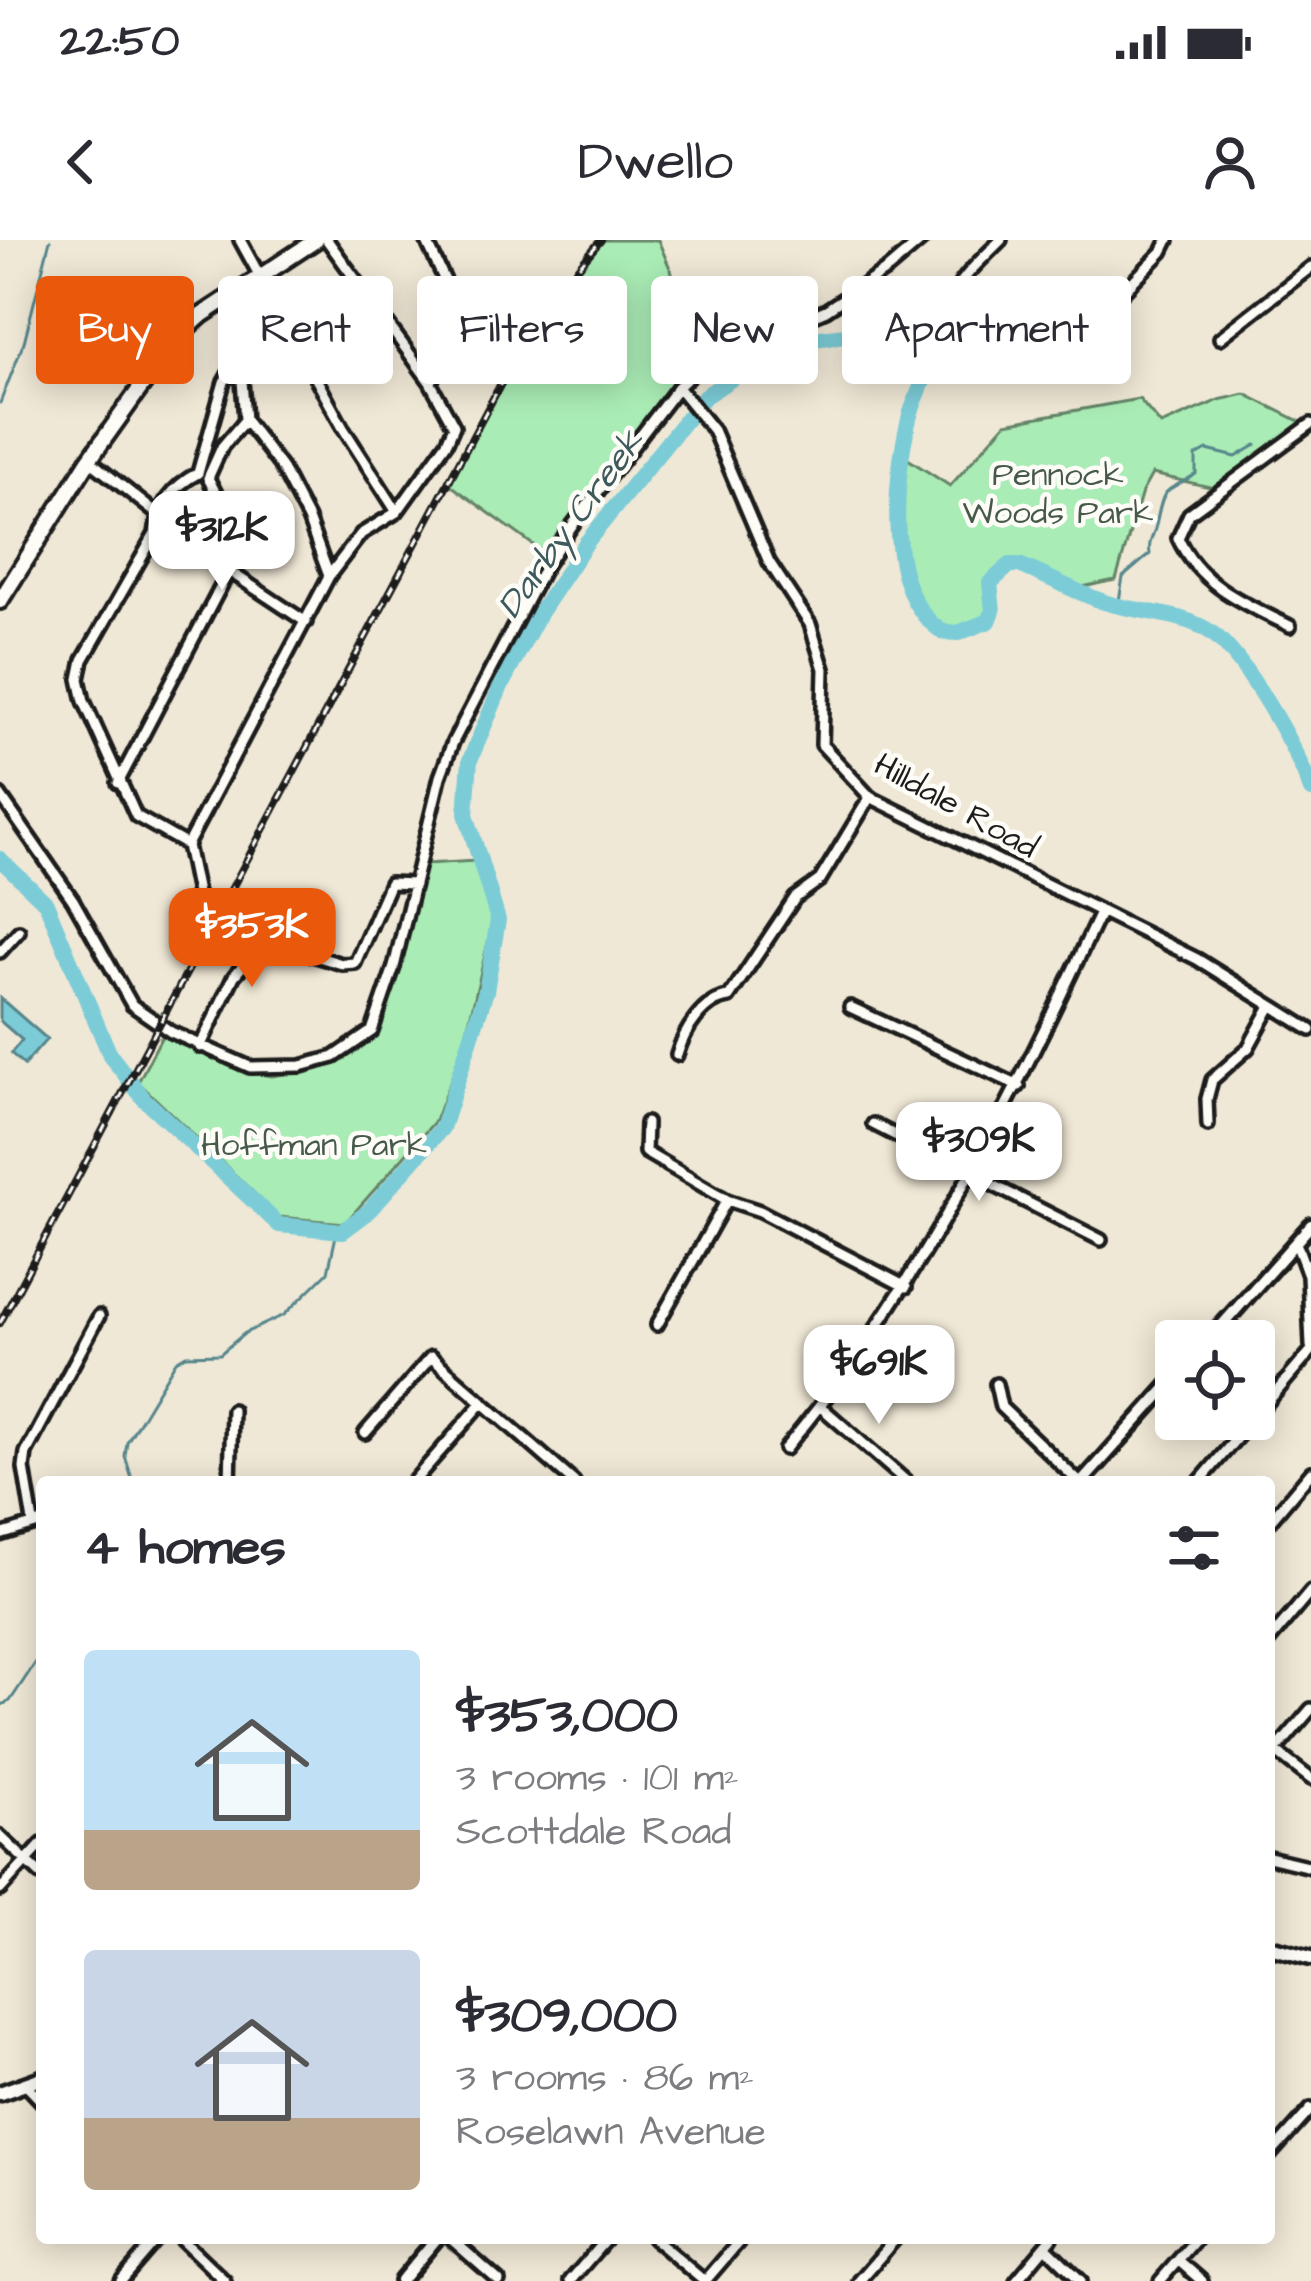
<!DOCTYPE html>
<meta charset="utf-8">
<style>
body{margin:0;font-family:"Architects Daughter",sans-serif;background:#f7f7f7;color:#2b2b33;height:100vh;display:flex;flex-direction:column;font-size:45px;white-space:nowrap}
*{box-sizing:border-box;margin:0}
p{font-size:39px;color:#7c7c81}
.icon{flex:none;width:66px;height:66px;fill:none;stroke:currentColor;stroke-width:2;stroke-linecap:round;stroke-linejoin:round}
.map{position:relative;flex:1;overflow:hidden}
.side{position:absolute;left:36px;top:1236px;width:1239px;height:768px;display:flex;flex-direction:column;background:#fff;border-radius:12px;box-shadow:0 6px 30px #0003}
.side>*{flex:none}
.top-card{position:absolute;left:36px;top:36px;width:1239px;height:108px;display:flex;gap:24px}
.tools{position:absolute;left:1155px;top:1080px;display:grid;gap:24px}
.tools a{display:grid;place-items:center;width:120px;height:120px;border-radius:12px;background:#fff;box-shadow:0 6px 30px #0003;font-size:60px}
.price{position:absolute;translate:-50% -102px;padding:0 27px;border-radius:24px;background:#fff;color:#222;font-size:39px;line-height:78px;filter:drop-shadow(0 3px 6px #0008)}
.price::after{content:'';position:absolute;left:50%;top:72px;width:36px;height:27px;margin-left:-18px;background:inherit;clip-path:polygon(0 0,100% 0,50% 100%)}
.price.current{background:#ea580c;color:#fff}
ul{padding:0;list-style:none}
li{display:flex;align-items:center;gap:36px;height:300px;padding:0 48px}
li span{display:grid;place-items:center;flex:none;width:336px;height:240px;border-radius:12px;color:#555}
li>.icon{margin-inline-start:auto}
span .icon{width:144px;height:144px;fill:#fffc;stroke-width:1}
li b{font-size:51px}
h2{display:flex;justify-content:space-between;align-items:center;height:144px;padding:0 48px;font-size:51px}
.chip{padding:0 42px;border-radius:12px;background:#fff;box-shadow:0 6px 30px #0003;font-size:42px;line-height:108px}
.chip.current{background:#ea580c;color:#fff}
.status{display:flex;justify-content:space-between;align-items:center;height:84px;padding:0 60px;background:#fff;direction:ltr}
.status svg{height:33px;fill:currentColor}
header{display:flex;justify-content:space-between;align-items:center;height:156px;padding:0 48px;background:#fff;font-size:54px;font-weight:600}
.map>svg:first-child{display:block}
</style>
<div class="status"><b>22:50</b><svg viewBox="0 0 49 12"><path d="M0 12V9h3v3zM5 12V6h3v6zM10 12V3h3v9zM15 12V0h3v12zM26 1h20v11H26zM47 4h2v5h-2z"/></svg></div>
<header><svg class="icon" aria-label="back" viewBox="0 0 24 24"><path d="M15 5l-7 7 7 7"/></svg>Dwello<svg class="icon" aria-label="person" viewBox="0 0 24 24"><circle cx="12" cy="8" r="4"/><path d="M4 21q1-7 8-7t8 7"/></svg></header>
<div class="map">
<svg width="1311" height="2041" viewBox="0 0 1311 2041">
<rect width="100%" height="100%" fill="#f0e8d6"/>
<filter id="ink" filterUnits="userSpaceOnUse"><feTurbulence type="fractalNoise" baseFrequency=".00833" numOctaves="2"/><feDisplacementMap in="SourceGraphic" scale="24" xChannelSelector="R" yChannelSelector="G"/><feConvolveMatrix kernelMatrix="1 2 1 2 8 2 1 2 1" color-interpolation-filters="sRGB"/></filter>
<g filter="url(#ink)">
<path fill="#aaecb5" stroke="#638468" stroke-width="3" d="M601 0H658L709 120 678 147 551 318 448 243C492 160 535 69 601 0Z
M1245 154 1309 186 1223 250 1152 234 1142 252 1116 340C1102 342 1081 350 1066 346 1046 341 1030 325 1010 325L990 343 993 371 989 381C890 433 897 270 900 214L950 246 1006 183 1139 159 1161 185 1219 160Z
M475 621 493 681 463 807 435 881 345 983 279 977 138 842 163 794 240 831 272 836 315 829 334 819 380 785 426 624Z"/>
<path fill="#7cccd7" stroke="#56868c" stroke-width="3" d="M70 52 86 65 92 77 63 92 56 80V59Z
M0 758 47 799 24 825 11 813 22 800 0 781Z"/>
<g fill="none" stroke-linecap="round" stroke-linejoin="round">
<path stroke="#56868c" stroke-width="3" d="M0 163 24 102 50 0
M1118 367 1123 337 1150 314C1148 301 1153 298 1156 285 1164 244 1164 254 1196 234V216L1207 210 1236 217 1256 205
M133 1242 125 1216 127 1202 176 1121 186 1115 220 1114 245 1093 284 1075 328 1032 337 991
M0 1466 10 1461 42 1413"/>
<path stroke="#7cccd7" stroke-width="16" d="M0 619 46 663 110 815 144 859 279 985 343 991 367 973 442 888 486 751 498 680 466 574 470 520 501 446 540 372 586 303 705 156 750 127 812 99 897 89 923 103 929 117C928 138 914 158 909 179 894 238 883 355 943 392L958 393 989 381 993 371 990 343 1010 325H1019C1047 336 1075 352 1104 362 1138 373 1183 372 1212 393 1245 417 1297 510 1311 550"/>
<g stroke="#1c1c1c" stroke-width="18">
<path id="minor" d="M240 0 343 188 397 272
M426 0 462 77 431 142
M1001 0C961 40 928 64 966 121L1085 82 1104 71 1162 12 1168 0
M262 37 240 114 245 180 281 227 308 279 329 336
M1220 98 1311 27
M678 147 713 190 769 322 810 384 824 429 822 505 870 557 1197 719 1311 790
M89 220 157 274
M208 238 222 207 245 180
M155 294 229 331 306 382
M1290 386C1245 364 1200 346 1178 298L1189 274 1311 184
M118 543 229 331 223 267 208 238
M0 555 73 660 132 765 171 792 250 827 301 826 334 817 372 791 394 727 440 537 453 502 544 328 571 287 678 147 705 122 826 70 888 29 922 0
M187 605 329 336 361 294 397 272 447 202 454 186 430 142 327 0
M197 653 187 605 136 576 84 461 79 439 83 420 155 294C158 265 172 247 198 233L224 142 240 114
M0 712 19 691
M850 767 1019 846
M200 807 234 736 257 709 269 702 342 724 355 723 390 643 414 644
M677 815C684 791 703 760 729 757L795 658 820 640 870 557
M646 883 645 912 727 960 760 971 906 1047
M873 884 1101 1000
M1208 885 1207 859 1212 840 1248 808 1271 766
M1296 1003 1308 1035 1311 1106
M657 1085 727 960
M996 1144 1001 1167 1079 1242
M820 1166 907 1242
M1254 1178 1311 1111
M365 1193 431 1117 574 1242
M785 1209C921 1046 1010 864 1100 673
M230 1242 232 1170
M413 1242 483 1162
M1199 1242 1253 1179
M33 1282 24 1228 26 1213 99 1076
M1269 1282 1311 1232
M0 1295 42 1282
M1269 1401 1311 1351
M1275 1511 1311 1539
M1269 1518 1311 1469
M0 1596 42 1636
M1269 1617 1311 1627
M0 1650 42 1604
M25 1844 42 1862
M1269 1916 1311 1869
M180 1998 225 2041
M450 1998 499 2041
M653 1998 704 2041
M1046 2007 1081 2041
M1178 2020 1202 2041
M121 2041 158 1998
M570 2041 607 1998
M705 2041 742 1998
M859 2041 896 1998
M1016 2041 1052 1998
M1160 2041 1197 1998"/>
</g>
<g stroke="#1c1c1c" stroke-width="20">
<path id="tertiary" d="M1208 1101 1311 985
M1082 1242 1176 1137
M401 2041 437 1998"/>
</g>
<g stroke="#1c1c1c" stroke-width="21">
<path id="secondary" d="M1269 1707 1311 1718
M0 1853 42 1838"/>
</g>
<g stroke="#1c1c1c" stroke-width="22">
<path id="primary" d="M0 361 89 220 176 98 202 75 316 0"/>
</g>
<use href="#minor" stroke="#fdfcf7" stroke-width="9"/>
<use href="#tertiary" stroke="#fdfcf7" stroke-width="10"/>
<use href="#secondary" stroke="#fdfcf7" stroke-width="12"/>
<use href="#primary" stroke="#fdfcf7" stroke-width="14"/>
<g stroke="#1c1c1c" stroke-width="8">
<path id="rail" d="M0 1083 505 136 569 38 601 0"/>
</g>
<use href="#rail" stroke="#fdfcf7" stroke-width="3" stroke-dasharray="9" stroke-linecap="butt"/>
</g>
</g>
<g text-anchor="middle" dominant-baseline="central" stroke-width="9" stroke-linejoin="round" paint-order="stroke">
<g font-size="33" fill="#475a4a" stroke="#fdfcf7">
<text x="1058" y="235">Pennock<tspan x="1058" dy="38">Woods Park</tspan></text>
<text x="314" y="905">Hoffman Park</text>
</g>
<g font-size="33" fill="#1c1c1c" stroke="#fdfcf7">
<text transform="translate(956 566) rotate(29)">Hilldale Road</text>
</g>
<g font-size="36" font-style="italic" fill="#3e5a5d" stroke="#fdfcf7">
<text transform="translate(571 284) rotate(-54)">Darby Creek</text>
</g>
</g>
</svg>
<div class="tools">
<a><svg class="icon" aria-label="locate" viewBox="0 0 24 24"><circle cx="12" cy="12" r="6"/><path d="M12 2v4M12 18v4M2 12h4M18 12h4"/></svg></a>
</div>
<b class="price" style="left:222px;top:353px">$312K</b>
<b class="price current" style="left:252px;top:750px">$353K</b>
<b class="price" style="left:979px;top:964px">$309K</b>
<b class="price" style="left:879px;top:1187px">$691K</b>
<div class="top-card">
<a class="chip current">Buy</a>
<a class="chip">Rent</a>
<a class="chip">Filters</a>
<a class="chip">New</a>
<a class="chip">Apartment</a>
</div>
<section class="side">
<h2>4 homes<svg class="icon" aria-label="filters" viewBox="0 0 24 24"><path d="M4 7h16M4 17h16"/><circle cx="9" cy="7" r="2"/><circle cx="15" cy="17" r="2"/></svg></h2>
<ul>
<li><span style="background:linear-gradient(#bfe0f5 75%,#b9a48a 0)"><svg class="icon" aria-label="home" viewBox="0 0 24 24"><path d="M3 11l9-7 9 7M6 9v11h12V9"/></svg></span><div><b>$353,000</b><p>3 rooms · 101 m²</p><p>Scottdale Road</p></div></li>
<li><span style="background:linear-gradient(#c9d6e8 70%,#b9a48a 0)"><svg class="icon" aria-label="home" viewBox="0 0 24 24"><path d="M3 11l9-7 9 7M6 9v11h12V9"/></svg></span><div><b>$309,000</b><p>3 rooms · 86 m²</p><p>Roselawn Avenue</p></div></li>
</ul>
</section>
</div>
